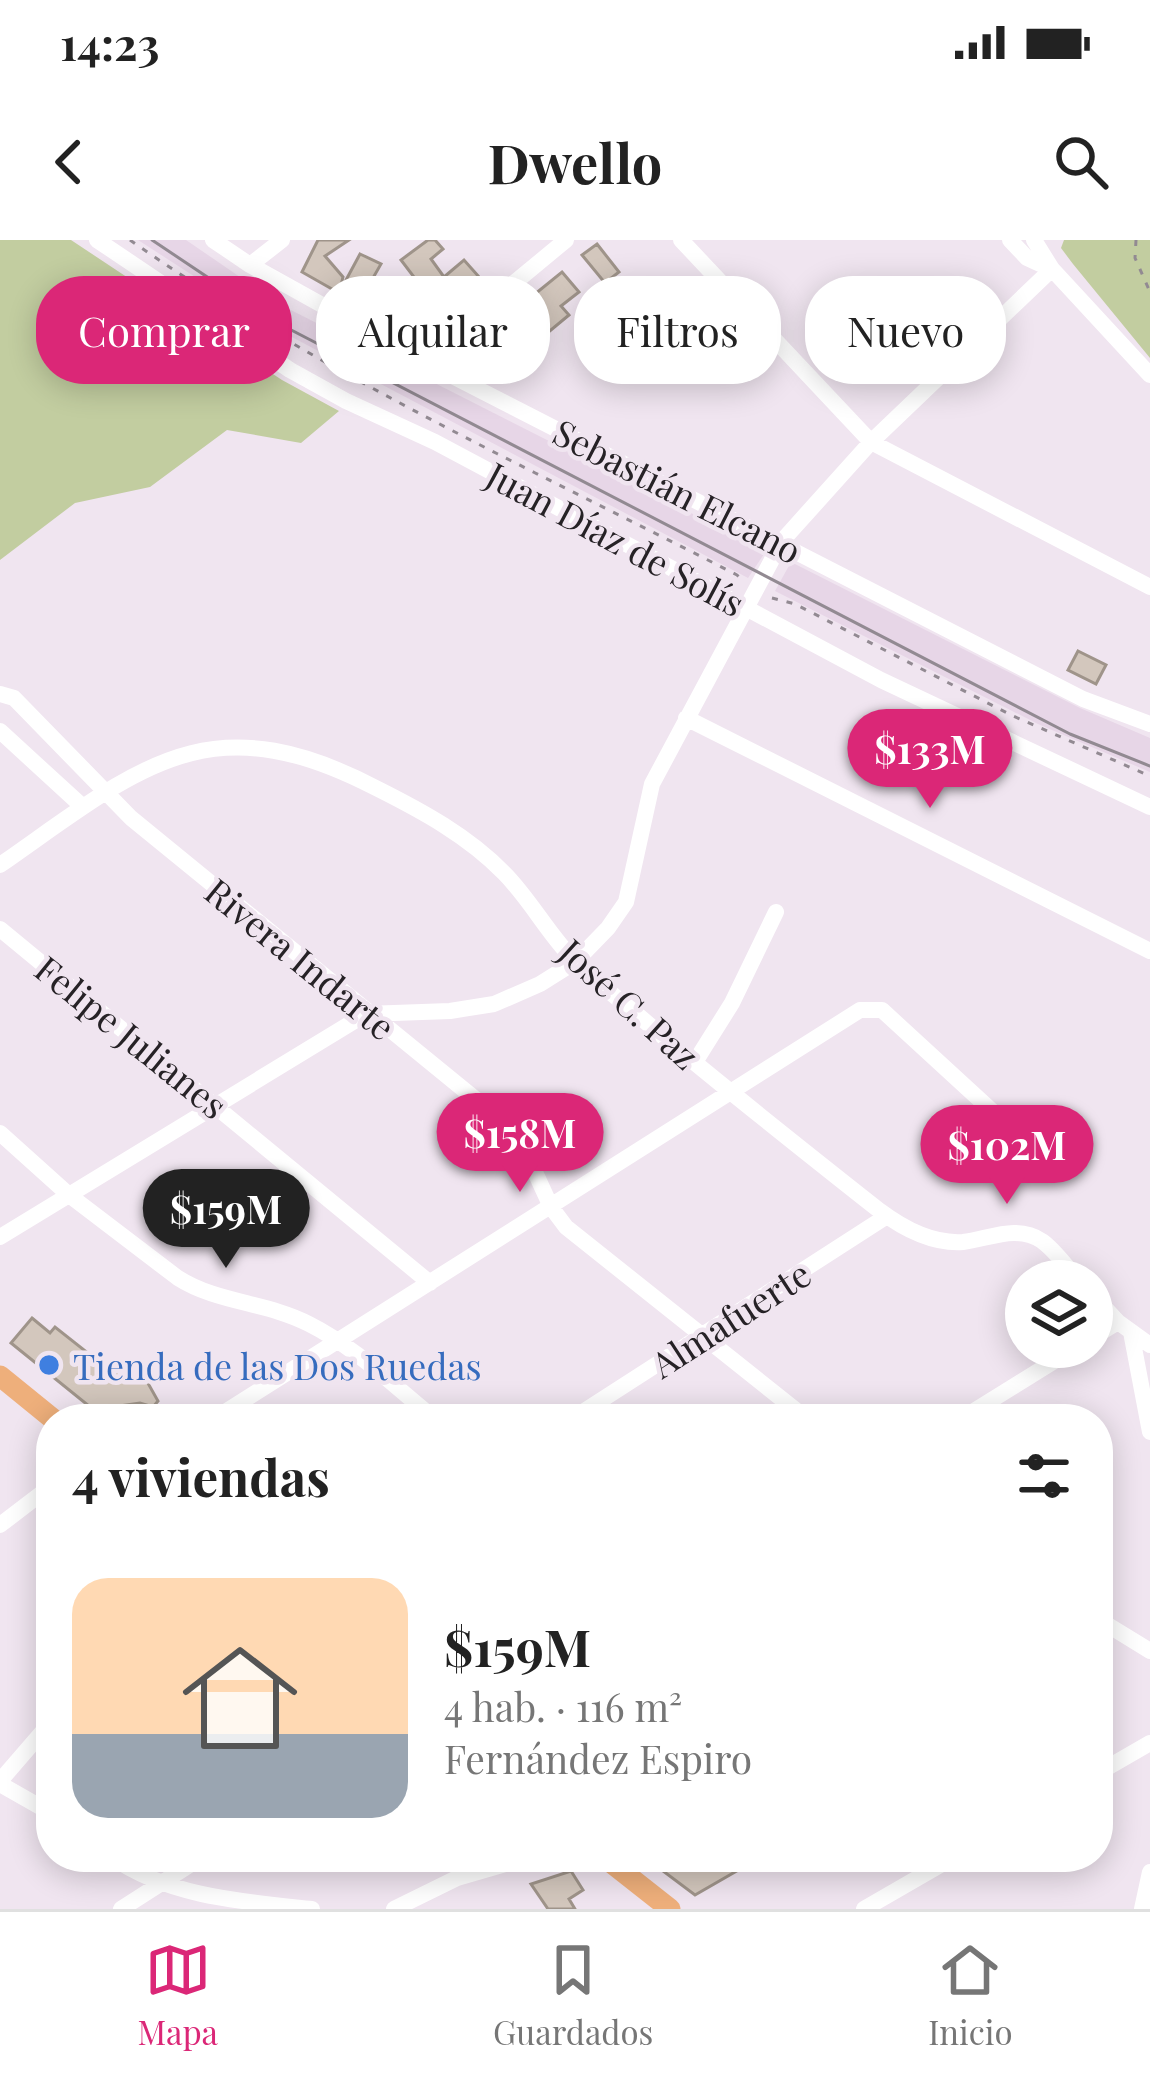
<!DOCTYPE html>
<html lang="es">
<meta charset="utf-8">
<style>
body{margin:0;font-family:"Playfair Display",serif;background:#f6f6f6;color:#222;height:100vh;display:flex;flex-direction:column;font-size:45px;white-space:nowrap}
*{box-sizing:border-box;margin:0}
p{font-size:39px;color:#767676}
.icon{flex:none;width:66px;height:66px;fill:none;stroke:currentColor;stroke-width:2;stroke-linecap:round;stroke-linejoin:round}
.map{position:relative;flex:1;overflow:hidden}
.side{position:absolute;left:36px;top:1164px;width:1077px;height:468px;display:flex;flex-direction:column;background:#fff;border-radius:48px;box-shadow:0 6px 30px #0003}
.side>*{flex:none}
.top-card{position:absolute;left:36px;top:36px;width:1080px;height:108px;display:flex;gap:24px}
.buttons{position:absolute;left:1005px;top:1020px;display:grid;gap:24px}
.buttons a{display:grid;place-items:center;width:108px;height:108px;border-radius:50%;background:#fff;box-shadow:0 6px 30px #0003;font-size:60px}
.price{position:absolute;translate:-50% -102px;padding:0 27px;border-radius:42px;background:#db2777;color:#fff;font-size:39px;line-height:78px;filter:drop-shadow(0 3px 6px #0008)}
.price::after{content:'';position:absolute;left:50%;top:72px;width:36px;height:27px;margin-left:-18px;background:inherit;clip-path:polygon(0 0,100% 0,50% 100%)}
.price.selected{background:#222;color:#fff}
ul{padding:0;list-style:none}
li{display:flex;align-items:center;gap:36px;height:300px;padding:0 36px}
li span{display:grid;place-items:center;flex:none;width:336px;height:240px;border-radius:36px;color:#555}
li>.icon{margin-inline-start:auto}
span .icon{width:144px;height:144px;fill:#fffc;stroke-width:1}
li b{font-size:51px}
h2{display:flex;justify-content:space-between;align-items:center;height:144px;padding:0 36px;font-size:51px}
.tag{padding:0 42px;border-radius:48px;background:#fff;box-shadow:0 6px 30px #0003;font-size:42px;line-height:108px}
.tag.selected{background:#db2777;color:#fff}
.status{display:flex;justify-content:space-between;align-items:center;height:84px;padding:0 60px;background:#fff;direction:ltr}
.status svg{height:33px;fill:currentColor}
header{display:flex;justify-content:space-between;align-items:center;height:156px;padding:0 36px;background:#fff;font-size:54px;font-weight:700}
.tabs{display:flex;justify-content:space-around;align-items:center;height:168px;border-top:3px solid #e0e0e0;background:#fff;font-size:33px;color:#767676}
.tabs a{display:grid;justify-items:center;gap:6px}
.tabs .selected{color:#db2777}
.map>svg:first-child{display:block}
</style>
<div class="status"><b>14:23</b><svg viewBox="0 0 49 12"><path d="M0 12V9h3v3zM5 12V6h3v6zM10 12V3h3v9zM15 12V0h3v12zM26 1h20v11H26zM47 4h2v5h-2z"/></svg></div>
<header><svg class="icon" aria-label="back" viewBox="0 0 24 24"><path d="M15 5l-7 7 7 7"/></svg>Dwello<svg class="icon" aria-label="search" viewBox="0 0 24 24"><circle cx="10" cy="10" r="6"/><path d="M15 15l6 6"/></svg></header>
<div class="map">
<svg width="1150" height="1669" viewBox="0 0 1150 1669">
<rect width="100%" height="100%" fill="#f0e5f0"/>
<path fill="#e7d6e7" d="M138 0H186L281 65 766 311 748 338 271 86Z
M791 322 1080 468 1150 498V532L1038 484 775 351Z"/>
<path fill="#c2cda0" d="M0 0H71L282 140 339 171 301 203 227 190 150 247 75 263 0 320Z
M1064 0H1150V118L1073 24 1061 8Z"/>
<path fill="#d3c7bd" stroke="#9f948a" stroke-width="3" d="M318 0H349L325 16 343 37 339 53 302 32Z
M428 0H435L443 9 431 19 444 37 464 20 480 38 464 51 462 48 445 62 442 58 426 71 417 95 359 64 370 43 396 57 404 52 414 37 401 20Z
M597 4 619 32 605 43 582 15Z
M360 14 381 24 365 52 346 40Z
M562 32 579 52 561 66 569 75 539 100 514 71Z
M611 53 628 74 610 88 594 67Z
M1078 411 1106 425 1096 444 1068 430Z
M32 1078 50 1093 55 1087 113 1133 135 1120 158 1161 153 1167 140 1163 113 1167 103 1179H98L86 1170 89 1166 11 1103Z
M660 1617H737L747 1625 695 1655 651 1622Z
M571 1631 583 1650 569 1659 575 1669H548L531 1644Z"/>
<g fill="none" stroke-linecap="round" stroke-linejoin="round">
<path stroke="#928a92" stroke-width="3" stroke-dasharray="6 9" stroke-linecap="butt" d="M130 0C319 133 532 229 737 335L744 342
M1136 0 1135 18 1150 52
M772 358 795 364 1013 476 1150 536"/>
<path stroke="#fff" stroke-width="16" d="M97 0 290 130 346 161 435 202 881 440 1150 567
M213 0 250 25 421 120 1083 459 1150 484
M681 0 871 202 1150 347
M1010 0 1027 18 1051 29
M1034 0 1052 29 1150 135
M250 25 282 0
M421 120 566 0
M0 454 14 458 131 578 490 871 524 908 551 967 566 987 807 1179
M686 478 1150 711
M0 491 83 567
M0 625C138 529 207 460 376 548 422 571 468 596 504 633 532 661 550 698 578 724 602 747 629 767 654 789 728 851 804 911 880 971 904 989 932 1004 963 1002 989 999 1017 984 1042 1001 1056 1011 1068 1029 1079 1041
M0 689 430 1043
M695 822 732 763 776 672
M0 893 69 955 178 1038C217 1063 267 1062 309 1084 355 1107 395 1147 435 1179
M0 997 366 774 450 771 494 764 540 744 575 722 608 688 626 662 652 544 782 301 871 202 1052 29
M1092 1054 1118 1082 1150 1105
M1131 1092 1150 1192
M1092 1098 1118 1082
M116 1179 140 1176 148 1179
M214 1179 860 770H882L1052 926
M572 1179 887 976
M961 1179 1077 1107
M0 1285 51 1246
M1098 1379 1150 1411
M1098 1533 1150 1503
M0 1541 51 1482
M0 1544 51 1573
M112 1617C168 1657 246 1662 312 1669
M121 1669 202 1617
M394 1669 457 1638 529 1617
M864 1669 954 1617
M1142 1669 1150 1632"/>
<path stroke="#eeaf7b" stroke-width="21" d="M0 1136 53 1179
M604 1617 670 1669"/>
<path stroke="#928a92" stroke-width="3" d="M152 0 270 79 1070 494 1150 526"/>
</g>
<circle fill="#3f7fe0" stroke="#f0e5f0" stroke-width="4.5" cx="49" cy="1125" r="12"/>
<g text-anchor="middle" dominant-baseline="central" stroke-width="9" stroke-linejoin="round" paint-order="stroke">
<g font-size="36" fill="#262226" stroke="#f0e5f0">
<text transform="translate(678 250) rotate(27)">Sebastián Elcano</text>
<text transform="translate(616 298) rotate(28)">Juan Díaz de Solís</text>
<text transform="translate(301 718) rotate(39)">Rivera Indarte</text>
<text transform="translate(630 763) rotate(42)">José C. Paz</text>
<text transform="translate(132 796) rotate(39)">Felipe Julianes</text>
<text transform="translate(730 1078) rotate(-33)">Almafuerte</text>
</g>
<g font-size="36" fill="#366cbe" stroke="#f0e5f0" text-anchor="start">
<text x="73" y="1125">Tienda de las Dos Ruedas</text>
</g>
</g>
</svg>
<div class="buttons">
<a><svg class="icon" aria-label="layers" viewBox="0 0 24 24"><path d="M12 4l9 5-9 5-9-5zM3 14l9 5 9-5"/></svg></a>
</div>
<b class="price" style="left:930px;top:571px">$133M</b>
<b class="price" style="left:520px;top:955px">$158M</b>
<b class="price" style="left:1007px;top:967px">$102M</b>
<b class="price selected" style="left:226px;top:1031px">$159M</b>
<div class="top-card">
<a class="tag selected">Comprar</a>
<a class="tag">Alquilar</a>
<a class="tag">Filtros</a>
<a class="tag">Nuevo</a>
</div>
<section class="side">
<h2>4 viviendas<svg class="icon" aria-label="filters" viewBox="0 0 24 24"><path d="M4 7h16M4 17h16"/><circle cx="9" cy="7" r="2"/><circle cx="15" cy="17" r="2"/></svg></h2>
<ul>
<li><span style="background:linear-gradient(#ffd9b3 65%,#9aa5b1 0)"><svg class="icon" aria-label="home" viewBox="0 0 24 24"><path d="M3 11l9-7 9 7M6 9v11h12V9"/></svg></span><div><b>$159M</b><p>4 hab. · 116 m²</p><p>Fernández Espiro</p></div></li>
</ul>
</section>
</div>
<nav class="tabs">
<a class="selected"><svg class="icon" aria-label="map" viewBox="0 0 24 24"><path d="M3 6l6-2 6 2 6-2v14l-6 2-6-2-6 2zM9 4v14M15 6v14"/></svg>Mapa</a>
<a><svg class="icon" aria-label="saved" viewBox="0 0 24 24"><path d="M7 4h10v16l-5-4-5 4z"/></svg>Guardados</a>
<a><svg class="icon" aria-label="home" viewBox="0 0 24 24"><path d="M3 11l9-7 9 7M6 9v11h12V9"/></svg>Inicio</a>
</nav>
